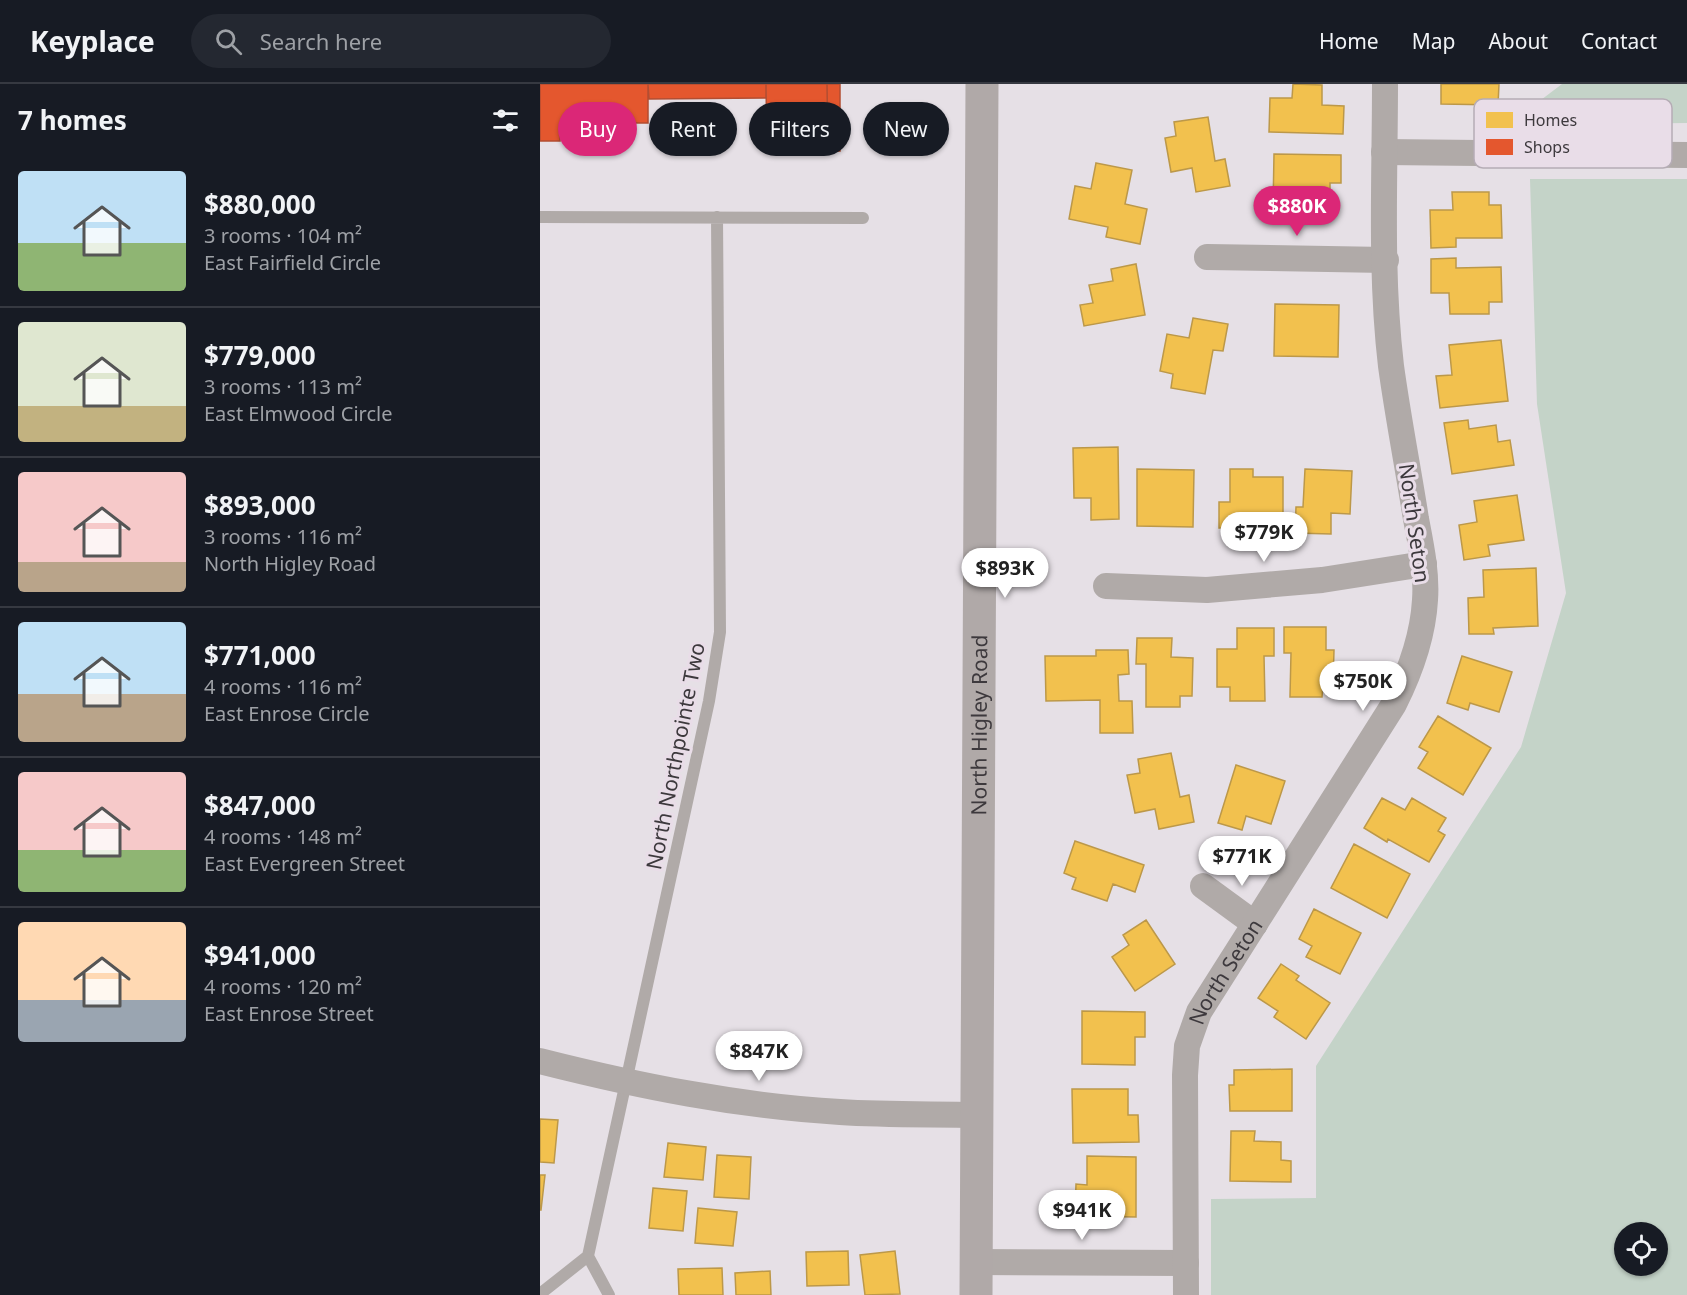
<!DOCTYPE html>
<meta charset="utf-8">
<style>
body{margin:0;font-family:"Noto Sans",sans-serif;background:#242831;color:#f1f3f6;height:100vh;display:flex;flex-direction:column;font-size:22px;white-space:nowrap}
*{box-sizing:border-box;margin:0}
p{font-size:20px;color:#9ea1a6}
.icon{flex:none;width:33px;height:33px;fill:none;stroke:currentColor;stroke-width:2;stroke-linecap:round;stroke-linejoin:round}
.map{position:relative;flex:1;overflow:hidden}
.sheet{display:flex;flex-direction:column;background:#171b24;width:540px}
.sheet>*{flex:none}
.guide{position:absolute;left:18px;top:18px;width:570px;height:54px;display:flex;gap:12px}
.buttons{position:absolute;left:1074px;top:1138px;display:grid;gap:12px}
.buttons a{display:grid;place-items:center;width:54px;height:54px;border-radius:50%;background:#171b24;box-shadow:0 2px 4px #0004;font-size:30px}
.price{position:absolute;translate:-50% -51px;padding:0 14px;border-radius:21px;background:#fff;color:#222;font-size:20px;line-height:39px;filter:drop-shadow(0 2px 3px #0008)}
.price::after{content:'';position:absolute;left:50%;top:36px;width:18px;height:14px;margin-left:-9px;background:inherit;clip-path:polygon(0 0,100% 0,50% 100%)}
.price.current{background:#db2777;color:#fff}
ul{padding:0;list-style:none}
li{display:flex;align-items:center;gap:18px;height:150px;padding:0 18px}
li+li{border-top:2px solid #363941}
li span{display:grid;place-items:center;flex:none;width:168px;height:120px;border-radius:6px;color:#555}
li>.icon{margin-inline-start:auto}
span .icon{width:72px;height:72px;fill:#fffc;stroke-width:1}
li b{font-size:26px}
h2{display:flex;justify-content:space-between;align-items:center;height:72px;padding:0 18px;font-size:26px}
.pill{padding:0 21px;border-radius:27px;background:#171b24;box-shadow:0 2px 4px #0004;font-size:21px;line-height:54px}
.pill.current{background:#db2777;color:#fff}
header{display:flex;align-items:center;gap:36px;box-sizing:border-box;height:84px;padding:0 30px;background:#171b24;border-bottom:2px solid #363941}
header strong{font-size:28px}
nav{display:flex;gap:33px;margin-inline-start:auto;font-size:21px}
.search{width:420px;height:54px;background:#242831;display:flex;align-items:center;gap:15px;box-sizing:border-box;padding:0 21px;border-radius:33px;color:#9ea1a6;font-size:22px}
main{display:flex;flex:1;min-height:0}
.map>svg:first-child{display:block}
</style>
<header>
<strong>Keyplace</strong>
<div class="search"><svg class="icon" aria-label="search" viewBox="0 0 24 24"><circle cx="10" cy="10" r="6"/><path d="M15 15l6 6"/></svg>Search here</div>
<nav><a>Home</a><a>Map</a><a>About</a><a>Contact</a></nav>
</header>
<main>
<section class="sheet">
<h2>7 homes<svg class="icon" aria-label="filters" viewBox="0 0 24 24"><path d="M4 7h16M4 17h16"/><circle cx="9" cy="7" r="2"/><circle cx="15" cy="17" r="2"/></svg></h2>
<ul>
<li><span style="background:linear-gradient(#bfe0f5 60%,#8fb573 0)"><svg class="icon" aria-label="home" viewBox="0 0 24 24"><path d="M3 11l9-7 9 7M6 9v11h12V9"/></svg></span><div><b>$880,000</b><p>3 rooms · 104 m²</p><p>East Fairfield Circle</p></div></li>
<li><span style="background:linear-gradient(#dfe7d0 70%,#c2b280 0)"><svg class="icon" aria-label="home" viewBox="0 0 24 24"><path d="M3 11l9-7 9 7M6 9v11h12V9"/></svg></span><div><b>$779,000</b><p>3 rooms · 113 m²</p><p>East Elmwood Circle</p></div></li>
<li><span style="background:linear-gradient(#f6c9c9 75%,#b9a48a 0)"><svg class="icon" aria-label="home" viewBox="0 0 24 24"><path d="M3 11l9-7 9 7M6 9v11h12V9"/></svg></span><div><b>$893,000</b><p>3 rooms · 116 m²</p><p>North Higley Road</p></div></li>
<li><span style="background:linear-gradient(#bfe0f5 60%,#b9a48a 0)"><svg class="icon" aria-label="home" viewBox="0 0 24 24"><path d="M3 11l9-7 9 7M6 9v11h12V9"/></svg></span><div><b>$771,000</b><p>4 rooms · 116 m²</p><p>East Enrose Circle</p></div></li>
<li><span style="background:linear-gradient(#f6c9c9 65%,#8fb573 0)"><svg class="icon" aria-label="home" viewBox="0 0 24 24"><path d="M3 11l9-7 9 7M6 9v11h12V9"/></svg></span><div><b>$847,000</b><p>4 rooms · 148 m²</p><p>East Evergreen Street</p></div></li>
<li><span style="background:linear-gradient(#ffd9b3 65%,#9aa5b1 0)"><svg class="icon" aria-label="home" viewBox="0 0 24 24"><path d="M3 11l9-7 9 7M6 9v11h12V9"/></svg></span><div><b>$941,000</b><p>4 rooms · 120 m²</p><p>East Enrose Street</p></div></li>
</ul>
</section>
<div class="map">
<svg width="1147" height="1211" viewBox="0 0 1147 1211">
<rect width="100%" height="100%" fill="#e6e0e6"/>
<path fill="#c4d3c8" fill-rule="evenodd" d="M1022 0H1147V39L989 41V25Z
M990 95H1147V1211H671V1115L776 1114V982L981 663 1026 509 997 320ZM1084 1149H1118V1182H1084Z"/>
<path fill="#f2c14e" stroke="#bc9849" stroke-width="1.5" d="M753 0 782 1V21L804 22 803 50 729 48 730 14H752Z
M901 0H959L958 21 901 20Z
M668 33 675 77 685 75 690 102 656 108 652 84 631 88 625 54 636 52 634 38Z
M734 70 801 71V99H790V125L733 124Z
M556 79 592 86 585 120 607 125 600 160 566 153 568 143 529 135 535 102 551 105Z
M912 108H949V121H961L962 154H916V163L891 164 890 126H913Z
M916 174V184L961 183 962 218H949V230H910L909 209H891V175Z
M596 180 605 231 544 242 540 221 553 219 549 201 573 197 571 185Z
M735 220 799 221 798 273 734 272Z
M653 234 688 240 683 267 673 266 665 310 631 304 633 290 620 287 627 250 649 254Z
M961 256 968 317 900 324 896 292 912 291 909 261Z
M928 336 929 345 956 341 958 358 970 356 974 381 912 390 904 339Z
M578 363 579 435 551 436V414H534L533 364Z
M597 385 654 386 653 443 597 442Z
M690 385H713V393H743V452H715V444H679V418H690Z
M765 385 812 387 810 430 791 429V450L755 449 756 423H763Z
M977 411 984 456 948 461 950 472 924 476 919 441 937 438 934 417Z
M996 484 998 542 953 544 954 550H929L928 514 944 513 943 486Z
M744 543H786V566H794L793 601H783L782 613H750L751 569H744Z
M697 544H734V572H724L725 617H690V603H677V565H697Z
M597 554H632L631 573 653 574 652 612H640V623H606V580H596Z
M556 566H588L589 590 578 591 579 617H592L593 649H560V616L506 617 505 572H556Z
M922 572 972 588 959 628 930 619 928 626 907 619Z
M898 632 951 664 923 711 878 684 888 668 879 663Z
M631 669 640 713 649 711 654 738 619 745 615 725 595 729 587 691 600 689 598 675Z
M696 681 745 697 731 740 706 732 702 746 678 739Z
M842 714 865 726 872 714 906 734 898 747 905 751 889 778 848 755 847 758 824 744Z
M535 757 604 781 595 808 573 800 567 817 532 805 536 794 524 789Z
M814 760 870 790 847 834 791 804Z
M774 825 821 849 800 890 766 873 772 862 759 855Z
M606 836 635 880 595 907 572 873 589 861 583 851Z
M741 880 759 892 756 896 790 919 766 955 734 933 738 927 718 914Z
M542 927 605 928V953H595V981L542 980Z
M752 985V1027H690L689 1001H694V986Z
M532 1005H588V1031H598L599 1058 533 1059Z
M0 1035 18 1036 14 1079 0 1078Z
M691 1047H715L714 1057 741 1058V1076L751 1077V1098L690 1097Z
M128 1059 166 1063 163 1096 124 1093Z
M177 1071 211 1073 209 1115 174 1113Z
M547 1072 596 1073V1133L535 1132 536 1100 547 1101Z
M0 1091H5L1 1126H0Z
M113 1104 147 1107 143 1147 109 1144Z
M158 1124 197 1128 193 1162 155 1159Z
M308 1167 309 1201 267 1202 266 1168Z
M355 1167 360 1210 325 1211 320 1171Z
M182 1184 183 1211H139L138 1185Z
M230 1187 231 1211H196L195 1189Z"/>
<path fill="#e4572e" stroke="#b24e32" stroke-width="1.5" d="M0 0H108V39H20V57H0Z
M108 0H226V14L109 15Z
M226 0H287L288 67H227Z
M287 0H300V67H288Z"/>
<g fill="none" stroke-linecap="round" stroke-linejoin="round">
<path stroke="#b0aaa8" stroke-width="12" d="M0 133 323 134
M48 1172 69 1211
M0 1210 48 1172 169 617 180 548 177 133"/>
<g stroke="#b0aaa8" stroke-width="26">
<path d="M844 68 1147 71"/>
<path d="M667 173 846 176"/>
<path d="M566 502 667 506 782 496 884 480"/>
<path d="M663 802 715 840"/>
<path d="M0 977C99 1002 198 1022 300 1028 345 1031 391 1030 436 1031"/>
<path d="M436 1178 646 1179"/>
<path id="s1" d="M646 1211 645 991 647 962 659 928 854 620C870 588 883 552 885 516 887 489 881 461 876 435 868 384 858 333 851 282 840 189 845 93 845 0"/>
</g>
<path stroke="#b0a9a8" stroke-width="33" id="s2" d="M436 1211 442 0"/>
</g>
<g text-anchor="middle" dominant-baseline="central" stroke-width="6" stroke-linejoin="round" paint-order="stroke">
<g font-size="21" fill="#3d393d" stroke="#e9dde8">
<text transform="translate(875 439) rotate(82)">North Seton</text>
<text stroke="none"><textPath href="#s2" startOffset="570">North Higley Road</textPath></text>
<text transform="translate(135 672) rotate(-79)">North Northpointe Two</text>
<text stroke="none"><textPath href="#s1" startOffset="333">North Seton</textPath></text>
</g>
</g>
<rect x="934" y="15" width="198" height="69" rx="9" fill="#e9dde8" stroke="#b5acb5" stroke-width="1.5"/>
<rect x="946" y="28" width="27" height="16" fill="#f2c14e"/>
<rect x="946" y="55" width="27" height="16" fill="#e4572e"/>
<g font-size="16" fill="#3d393d">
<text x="984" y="42">Homes</text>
<text x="984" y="69">Shops</text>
</g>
</svg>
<div class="buttons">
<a><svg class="icon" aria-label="locate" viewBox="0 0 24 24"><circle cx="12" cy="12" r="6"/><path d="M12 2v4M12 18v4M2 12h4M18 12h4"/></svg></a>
</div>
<b class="price current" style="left:757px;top:153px">$880K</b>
<b class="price" style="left:724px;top:479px">$779K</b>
<b class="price" style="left:465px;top:515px">$893K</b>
<b class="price" style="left:823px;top:628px">$750K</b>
<b class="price" style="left:702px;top:803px">$771K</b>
<b class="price" style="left:219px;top:998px">$847K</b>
<b class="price" style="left:542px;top:1157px">$941K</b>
<div class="guide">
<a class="pill current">Buy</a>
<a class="pill">Rent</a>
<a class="pill">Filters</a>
<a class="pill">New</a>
</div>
</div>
</main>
